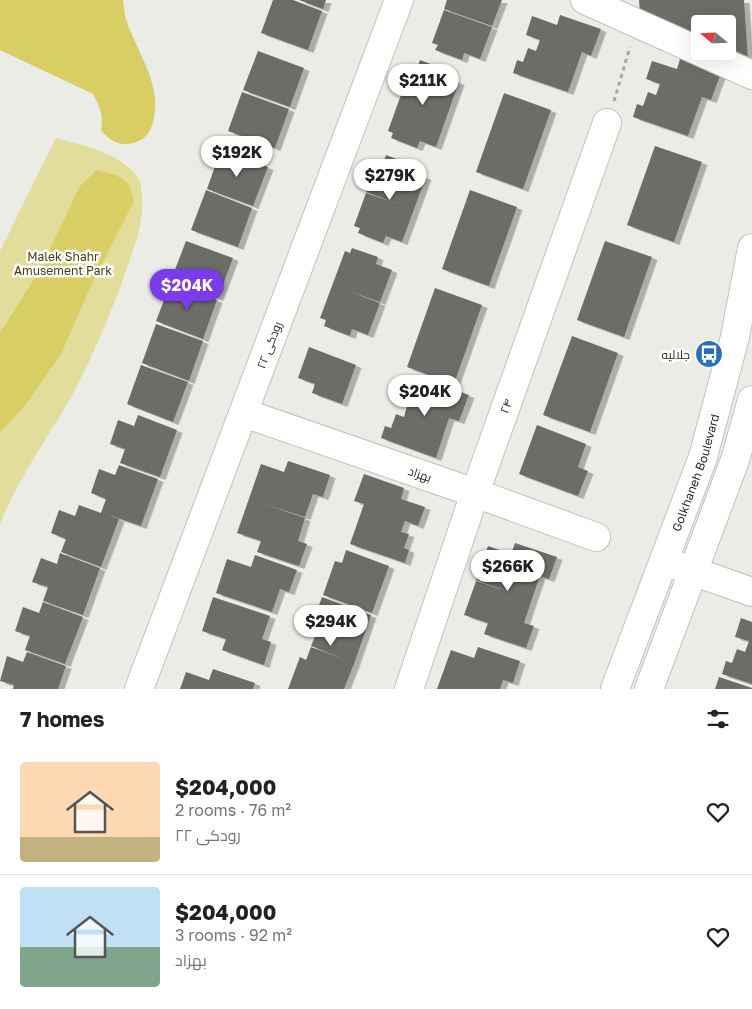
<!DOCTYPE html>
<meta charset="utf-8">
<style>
body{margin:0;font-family:"Golos Text",Cairo,sans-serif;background:#f6f6f6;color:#222;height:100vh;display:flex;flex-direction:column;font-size:19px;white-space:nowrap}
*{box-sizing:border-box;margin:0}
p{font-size:16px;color:#767676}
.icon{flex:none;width:28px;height:28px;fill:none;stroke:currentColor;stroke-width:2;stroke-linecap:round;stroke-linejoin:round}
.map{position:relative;height:689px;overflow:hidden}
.drawer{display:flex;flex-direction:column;background:#fff;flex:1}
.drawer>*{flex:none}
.needle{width:32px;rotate:289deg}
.fabs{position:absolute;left:691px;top:15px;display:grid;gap:10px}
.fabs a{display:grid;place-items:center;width:45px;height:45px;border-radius:5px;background:#fff;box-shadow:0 5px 20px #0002;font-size:25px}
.price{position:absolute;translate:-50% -42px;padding:0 11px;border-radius:18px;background:#fff;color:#222;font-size:16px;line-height:32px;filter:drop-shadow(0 1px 2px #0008)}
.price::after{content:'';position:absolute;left:50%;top:30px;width:15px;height:11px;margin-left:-8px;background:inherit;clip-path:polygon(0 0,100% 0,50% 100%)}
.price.on{background:#7c3aed;color:#fff}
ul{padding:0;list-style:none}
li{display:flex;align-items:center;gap:15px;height:125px;padding:0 20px}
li+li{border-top:1px solid #e0e0e0}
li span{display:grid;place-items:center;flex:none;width:140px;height:100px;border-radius:5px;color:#555}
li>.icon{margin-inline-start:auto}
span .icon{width:60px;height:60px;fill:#fffc;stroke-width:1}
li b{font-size:21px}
h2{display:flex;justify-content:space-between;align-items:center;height:60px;padding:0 20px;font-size:21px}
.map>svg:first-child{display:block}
</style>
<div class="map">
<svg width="752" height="689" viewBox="0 0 752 689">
<defs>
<filter id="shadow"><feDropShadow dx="5.5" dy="3" stdDeviation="0" flood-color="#0004"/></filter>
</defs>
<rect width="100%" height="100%" fill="#ecece6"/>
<path fill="#e2dd9a" d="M56 138C84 146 122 153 139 179 142 183 141 192 142 197 144 223 134 247 126 271 111 314 92 358 70 399 46 440 18 479 0 524V251Z"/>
<path fill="#d8ce64" d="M0 0H123C124 6 124 13 126 19 137 54 165 87 152 125 149 137 139 143 127 144 116 145 107 138 101 130 104 116 100 107 93 94L0 50Z
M97 170 116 175 129 184 134 201 89 290 61 354 24 407 0 432V333L41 268 80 186Z"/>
<path fill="#6d6d67" filter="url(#shadow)" d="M273 0H293L322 11 308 50 261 33Z
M299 0H326L323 9Z
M447 0H502L492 26 444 9Z
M639 0H744L748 59 728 51V24H700V39L640 14Z
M444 10 492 27 480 59 464 53 462 60 435 50 438 45 432 43Z
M560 15 601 29 591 56 582 52 568 92 513 73 517 60 523 62 528 48 536 51 540 40 526 35 532 16 557 25Z
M258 51 304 68 290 107 243 90Z
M680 59 721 73 711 100 702 97 688 136 633 117 637 104 643 106 648 92 656 95 660 84 646 79 652 61 677 69Z
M420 60 446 70 443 76 459 82 436 147 420 141 417 148 391 138 393 133 388 131 412 64 418 66Z
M242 92 289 109 275 148 228 131Z
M504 93 551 110 523 189 476 172Z
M655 146 702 162 674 242 627 225Z
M221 149 268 167 253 206 207 189Z
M386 155 412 165 410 171 426 177 402 242 386 236 383 243 358 233 360 228 354 226 366 193 401 205 366 192 378 159 384 161Z
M206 190 252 208 238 247 191 230Z
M470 190 517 207 489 286 442 269Z
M186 241 233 258 218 298 171 280Z
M605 241 652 257 624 337 577 320Z
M352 248 378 257 376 264 392 270 380 302 346 290 380 303 368 335 352 329 350 336 324 326 326 320 320 318 345 251 350 253Z
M171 282 217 300 203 339 156 321Z
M435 288 482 305 454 384 407 367Z
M156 324 203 341 189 381 142 363Z
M572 336 618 353 590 432 543 415Z
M309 347 356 365 342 404 312 393 315 384 298 378Z
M141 365 188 382 173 422 127 404Z
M428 380 469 395 459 421 449 418 436 458 381 438 385 426 391 428 396 414 404 417 407 406 394 401 400 382 425 391Z
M138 415 177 430 160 477 120 463 125 449 110 444 118 420 134 426Z
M537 425 586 444 578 467 588 471 578 496 519 474Z
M288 461 330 475 323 497 313 494 305 517 264 504 305 518 298 541 307 544 299 566 257 552 261 541 237 533 261 464 284 472Z
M119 465 158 479 141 526 106 514 119 519 101 567 61 552 66 539 51 533 59 510 75 516 79 505 101 513 106 499 91 493 99 469 115 475Z
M364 474 404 488 401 499 425 507 418 526 405 521 401 532 409 534 404 548 409 550 405 563 350 544 364 504 354 501Z
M515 543 557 557 549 579 540 576 532 599 524 623 534 626 526 648 484 634 488 623 464 615 476 581 517 595 476 580 488 546 511 554Z
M346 550 389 566 372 613 323 595 335 561 342 563Z
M60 553 100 568 83 615 43 601 48 587 32 582 41 558 57 564Z
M255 555 297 570 289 592 280 589 272 612 216 593 227 559 251 567Z
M213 597 270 616 262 639 271 642 264 665 222 650 226 639 202 631Z
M322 597 371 615 354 664 344 689H288L300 657 306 660 311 647 344 659 311 646 316 634 309 632Z
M43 602 83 617 65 664 25 650 30 636 15 631 23 607 39 613Z
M741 618 752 622V684L722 674 726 661 732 663 737 649 745 652 749 641 735 637Z
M478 647 520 661 513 683 503 680 500 689H437L451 650 474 658Z
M27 652 66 666 58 689H13L14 685 0 681 7 656 23 662Z
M213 669 255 683 253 689H180L186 672 209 680Z
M719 677 752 688V689H715Z"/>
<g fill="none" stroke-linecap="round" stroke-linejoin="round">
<g stroke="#c2c2bc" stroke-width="30">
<path id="minor" d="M585 0 752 75
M244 413 475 493 596 537
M664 561 752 592
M139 689 399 0
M409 689 475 493 607 123"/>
</g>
<g stroke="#c2c2bc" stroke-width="30">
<g id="major">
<path id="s1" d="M615 689 703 457 735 337 752 248"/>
<path d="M649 689 735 460 752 400"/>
</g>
</g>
<path stroke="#a5a5a0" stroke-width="3" stroke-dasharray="4 4" stroke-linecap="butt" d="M614 101 630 47"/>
<use href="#minor" stroke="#fff" stroke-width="28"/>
<use href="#major" stroke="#fff" stroke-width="28"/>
</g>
<defs>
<g id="bus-disc" transform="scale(1.4375)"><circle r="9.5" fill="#2770c0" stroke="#fffffe"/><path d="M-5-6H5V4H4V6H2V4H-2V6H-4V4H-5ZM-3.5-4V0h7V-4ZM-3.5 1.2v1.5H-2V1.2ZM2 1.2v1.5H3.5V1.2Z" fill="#fff"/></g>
</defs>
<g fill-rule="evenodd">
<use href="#bus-disc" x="709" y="354"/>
</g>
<g text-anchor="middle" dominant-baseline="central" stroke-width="5" stroke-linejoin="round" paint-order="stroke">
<g font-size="12" fill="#454014" stroke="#fffffe">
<text x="63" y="256">Malek Shahr<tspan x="63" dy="14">Amusement Park</tspan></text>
</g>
<g font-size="12" fill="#282826" stroke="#fffffe">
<text transform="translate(269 345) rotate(-69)">رودکی ۲۲</text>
<text transform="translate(506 406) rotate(-70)">۲۴</text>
<text stroke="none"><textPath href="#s1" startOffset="231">Golkhaneh Boulevard</textPath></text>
<text transform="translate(420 474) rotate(19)">بهزاد</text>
</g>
<g font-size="12" fill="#282826" stroke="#fffffe" text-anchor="end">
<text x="690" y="354">جلالیه</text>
</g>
</g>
</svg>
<div class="fabs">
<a><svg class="needle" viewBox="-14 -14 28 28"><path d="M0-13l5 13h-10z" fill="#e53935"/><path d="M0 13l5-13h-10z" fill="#767676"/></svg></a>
</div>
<b class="price" style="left:423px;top:106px">$211K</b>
<b class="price" style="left:237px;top:178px">$192K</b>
<b class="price" style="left:390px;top:201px">$279K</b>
<b class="price on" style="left:187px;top:311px">$204K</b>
<b class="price" style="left:425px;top:417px">$204K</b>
<b class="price" style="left:508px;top:592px">$266K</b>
<b class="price" style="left:331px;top:647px">$294K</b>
</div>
<section class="drawer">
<h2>7 homes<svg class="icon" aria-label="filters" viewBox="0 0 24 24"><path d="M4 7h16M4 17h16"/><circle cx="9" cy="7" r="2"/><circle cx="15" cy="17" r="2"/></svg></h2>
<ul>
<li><span style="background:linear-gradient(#ffd9b3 75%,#c2b280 0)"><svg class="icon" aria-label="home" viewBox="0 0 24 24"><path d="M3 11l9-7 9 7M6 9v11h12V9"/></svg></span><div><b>$204,000</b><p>2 rooms · 76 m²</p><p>رودکی ۲۲</p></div><svg class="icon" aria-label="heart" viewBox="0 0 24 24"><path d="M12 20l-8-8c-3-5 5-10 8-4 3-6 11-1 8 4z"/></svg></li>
<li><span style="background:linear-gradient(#bfe0f5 60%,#7fa58c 0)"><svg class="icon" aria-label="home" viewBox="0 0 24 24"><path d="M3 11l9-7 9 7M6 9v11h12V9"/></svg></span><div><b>$204,000</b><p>3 rooms · 92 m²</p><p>بهزاد</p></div><svg class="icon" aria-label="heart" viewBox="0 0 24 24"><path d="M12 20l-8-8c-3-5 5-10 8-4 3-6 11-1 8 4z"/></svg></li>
</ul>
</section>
